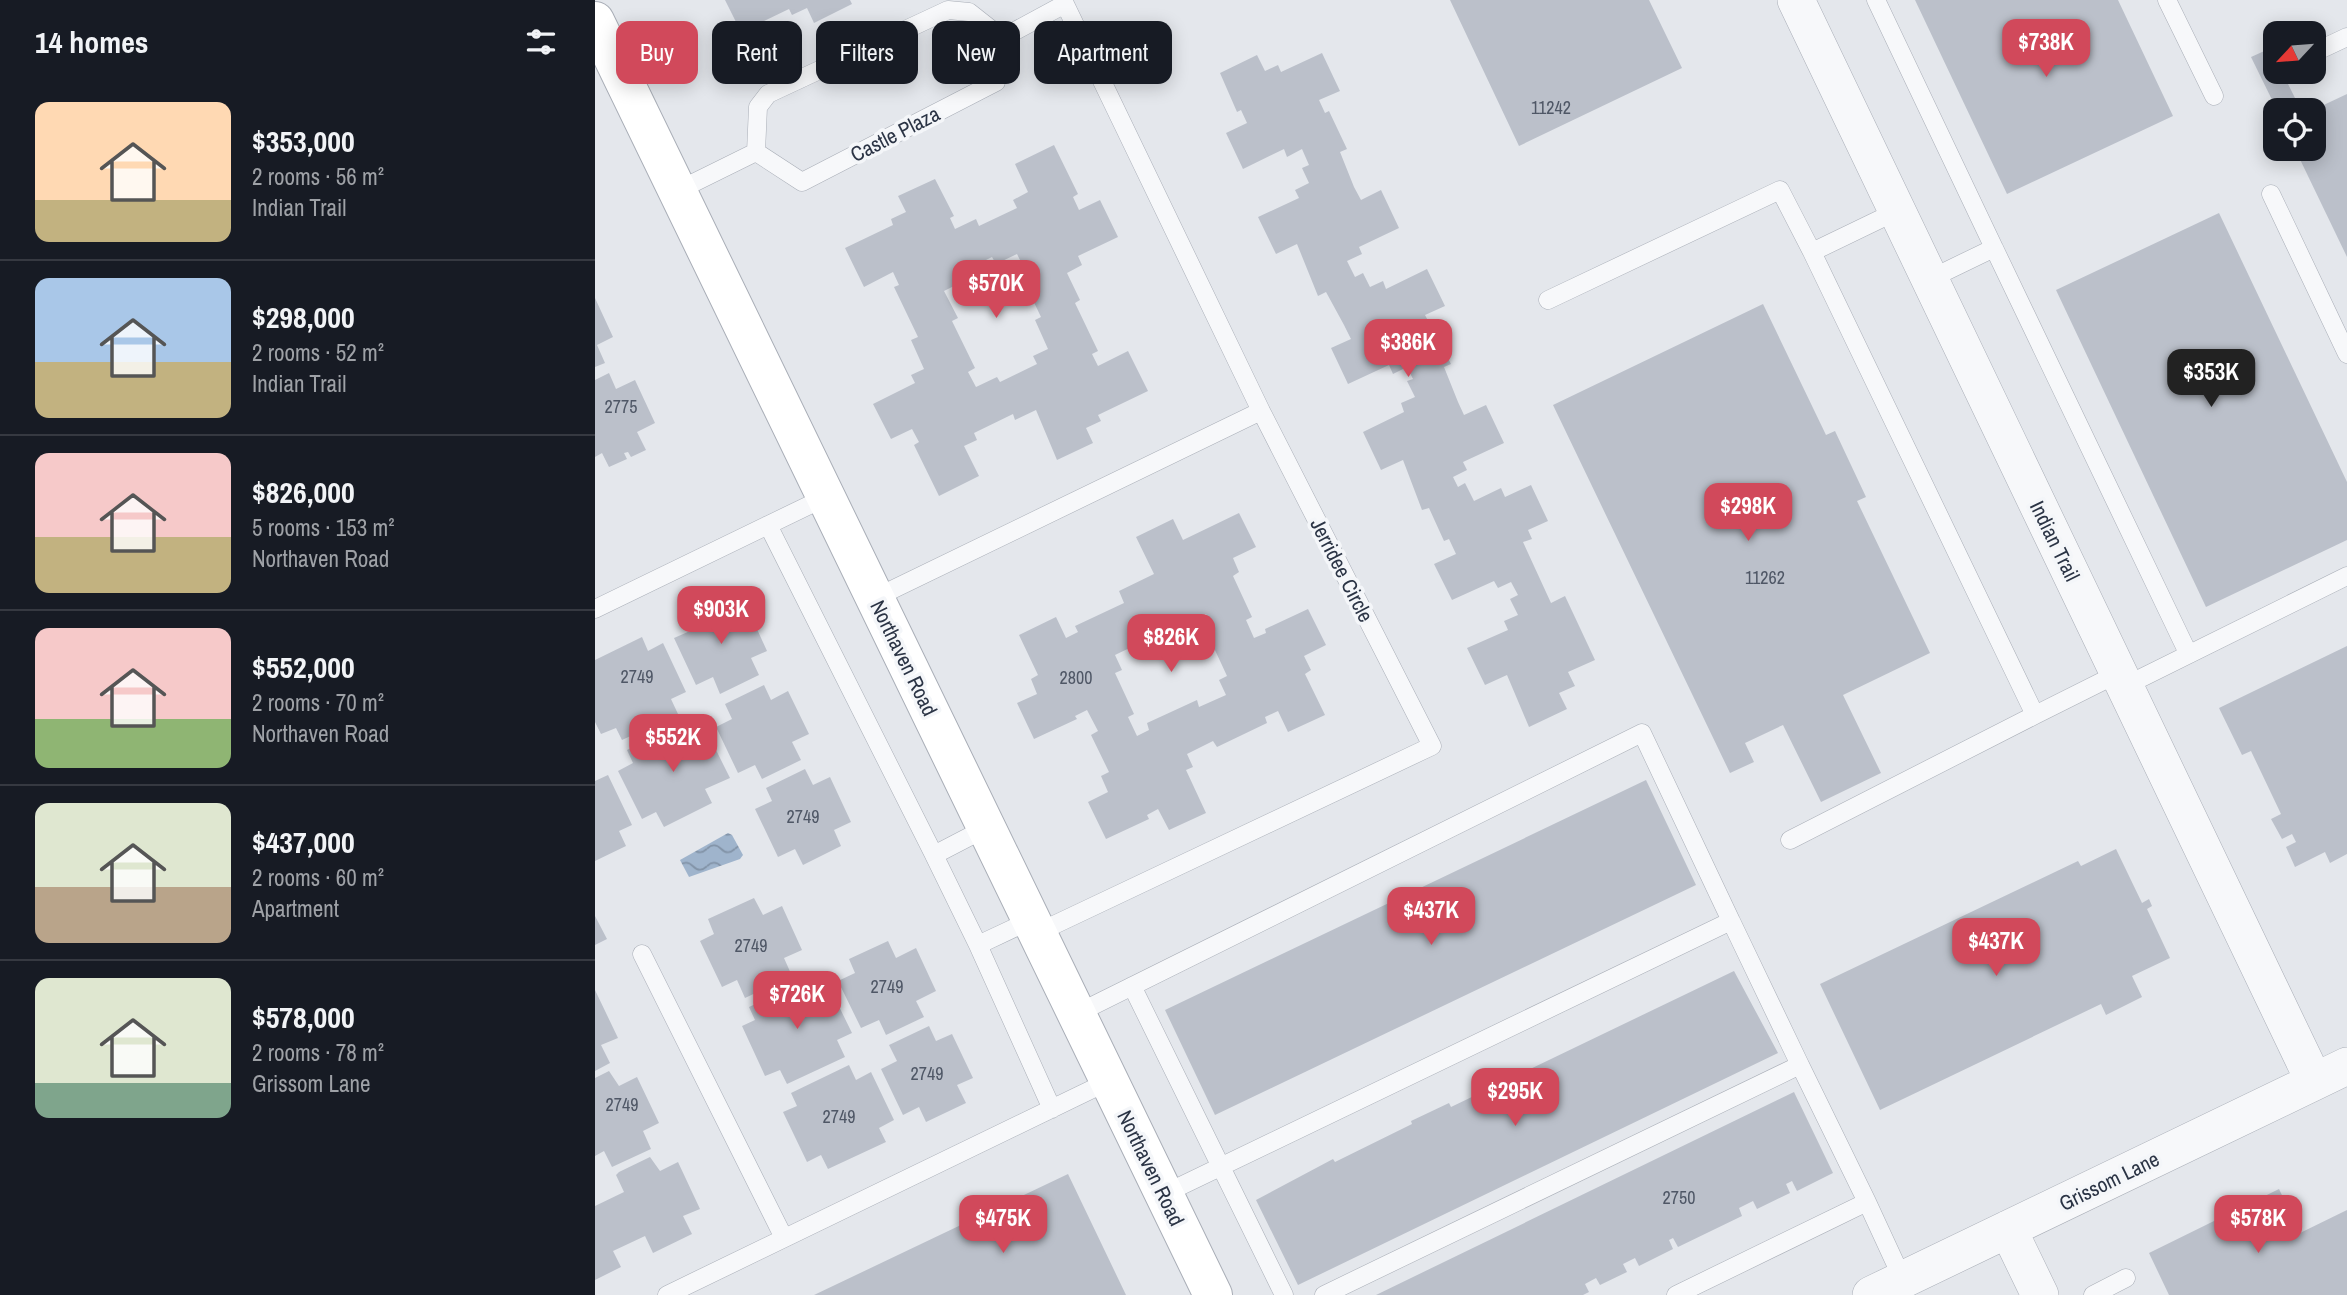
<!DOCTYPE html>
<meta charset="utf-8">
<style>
body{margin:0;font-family:"Archivo Narrow",sans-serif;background:#242831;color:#f1f3f6;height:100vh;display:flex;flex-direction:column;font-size:26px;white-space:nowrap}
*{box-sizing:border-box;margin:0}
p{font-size:23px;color:#9ea1a6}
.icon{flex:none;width:38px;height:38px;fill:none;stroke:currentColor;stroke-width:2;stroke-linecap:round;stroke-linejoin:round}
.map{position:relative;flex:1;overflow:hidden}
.sheet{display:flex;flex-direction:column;background:#171b24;width:595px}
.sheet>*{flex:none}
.banner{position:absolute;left:21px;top:21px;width:665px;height:63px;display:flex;gap:14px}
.needle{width:46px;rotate:244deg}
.tools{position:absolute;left:1668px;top:21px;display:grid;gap:14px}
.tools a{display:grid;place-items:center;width:63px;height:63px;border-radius:14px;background:#171b24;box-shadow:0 4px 18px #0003;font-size:35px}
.price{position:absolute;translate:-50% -60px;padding:0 16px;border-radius:14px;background:#d1495b;color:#fff;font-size:23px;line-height:46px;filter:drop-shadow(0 2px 4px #0008)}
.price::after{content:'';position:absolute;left:50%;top:42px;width:21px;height:16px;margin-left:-10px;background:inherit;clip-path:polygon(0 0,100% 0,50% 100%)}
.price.on{background:#222;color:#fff}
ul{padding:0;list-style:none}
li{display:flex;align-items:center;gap:21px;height:175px;padding:0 35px}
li+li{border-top:2px solid #363941}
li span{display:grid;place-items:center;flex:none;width:196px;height:140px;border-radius:14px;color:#555}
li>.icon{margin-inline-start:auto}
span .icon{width:84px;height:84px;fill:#fffc;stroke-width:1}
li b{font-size:30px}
h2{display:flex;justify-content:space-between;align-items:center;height:84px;padding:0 35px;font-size:30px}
.pill{padding:0 24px;border-radius:14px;background:#171b24;box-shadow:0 4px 18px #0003;font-size:24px;line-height:63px}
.pill.on{background:#d1495b;color:#fff}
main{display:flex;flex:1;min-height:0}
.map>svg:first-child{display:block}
</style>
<main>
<section class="sheet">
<h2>14 homes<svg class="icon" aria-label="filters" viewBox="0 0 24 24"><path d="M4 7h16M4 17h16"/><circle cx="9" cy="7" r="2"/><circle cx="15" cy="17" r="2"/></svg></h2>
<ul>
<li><span style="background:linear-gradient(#ffd9b3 70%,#c2b280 0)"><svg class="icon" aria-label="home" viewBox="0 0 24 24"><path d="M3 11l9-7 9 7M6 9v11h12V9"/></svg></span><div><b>$353,000</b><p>2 rooms · 56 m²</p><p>Indian Trail</p></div></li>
<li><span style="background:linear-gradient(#a9c7e8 60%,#c2b280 0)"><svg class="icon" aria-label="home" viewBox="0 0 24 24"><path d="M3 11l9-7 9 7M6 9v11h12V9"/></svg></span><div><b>$298,000</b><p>2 rooms · 52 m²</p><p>Indian Trail</p></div></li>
<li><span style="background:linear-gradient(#f6c9c9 60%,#c2b280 0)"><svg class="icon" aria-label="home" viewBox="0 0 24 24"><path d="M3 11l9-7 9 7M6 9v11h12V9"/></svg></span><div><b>$826,000</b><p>5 rooms · 153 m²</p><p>Northaven Road</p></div></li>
<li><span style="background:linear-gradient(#f6c9c9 65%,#8fb573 0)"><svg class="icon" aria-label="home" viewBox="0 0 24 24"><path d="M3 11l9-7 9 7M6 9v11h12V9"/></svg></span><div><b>$552,000</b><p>2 rooms · 70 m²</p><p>Northaven Road</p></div></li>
<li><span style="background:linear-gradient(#dfe7d0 60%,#b9a48a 0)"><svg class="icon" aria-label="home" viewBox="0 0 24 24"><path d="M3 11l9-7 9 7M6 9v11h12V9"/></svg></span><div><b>$437,000</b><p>2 rooms · 60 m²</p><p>Apartment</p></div></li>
<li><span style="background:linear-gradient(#dfe7d0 75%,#7fa58c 0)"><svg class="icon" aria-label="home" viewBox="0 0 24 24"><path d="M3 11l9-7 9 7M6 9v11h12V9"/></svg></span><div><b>$578,000</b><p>2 rooms · 78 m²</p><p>Grissom Lane</p></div></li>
</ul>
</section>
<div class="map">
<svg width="1752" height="1295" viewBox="0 0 1752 1295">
<defs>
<pattern id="water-waves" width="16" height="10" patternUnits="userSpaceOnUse" patternTransform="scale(1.75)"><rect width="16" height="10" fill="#9fb4cc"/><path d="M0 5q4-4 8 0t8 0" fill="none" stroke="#8293a7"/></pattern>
</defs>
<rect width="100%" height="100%" fill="#e4e7ec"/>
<path fill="url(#water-waves)" d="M133 833 137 835 148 855 145 859 94 877 85 860Z"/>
<path fill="#bbc0ca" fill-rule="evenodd" d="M130 0H255L257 4 219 23 212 8 197 15 194 9 146 32Z
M855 0H1054L1087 68 924 146Z
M1320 0H1523L1578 116 1412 194Z
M1676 48 1680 57V72H1687L1706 110H1682L1656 57Z
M727 53 745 91 724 100 730 113 734 111 752 149 745 152 759 187 766 200 786 190 804 228 764 247 767 254 752 261 760 277 768 273 775 287 788 281 791 289 832 269 850 306 830 315 856 364 849 367 863 402 869 415 891 405 909 443 868 462 872 470 858 477 863 487 870 483 879 501 906 488 910 497 936 485 953 521 933 530 937 539 928 542 956 603 970 596 1000 660 973 672 980 686 964 693 972 709 934 727 912 675 890 685 872 648 913 630 909 621 923 615 915 599 923 595 916 582 903 588 899 581 857 600 839 564 861 554 854 539 849 541 834 508 827 510 808 460 786 470 768 432 809 412 806 403 820 397 812 381 818 379 812 367 798 374 794 365 753 384 736 348 756 339 749 325 731 292 723 296 702 244 681 254 663 217 704 198 700 190 714 183 707 168 714 165 707 149 692 157 689 149 648 169 631 133 652 123 646 110 642 112 625 73 662 55 670 71 683 65 686 72Z
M1752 94V257L1700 149H1718V110Z
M459 145 483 194 478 197 484 210 505 200 523 237 483 256 487 265 472 273 485 300 480 303 503 351 497 354 503 366 533 351 553 391 503 415 506 421 491 428 498 443 462 460 441 410 420 420 418 414 379 433 382 440 369 446 384 476 344 496 319 445 324 442 317 429 296 439 278 404 320 383 316 375 329 369 316 340 323 337 299 287 304 285 298 272 269 287 250 248 298 225 296 219 311 212 303 196 340 179 359 216 355 218 360 229 381 219 384 226 422 208 418 200 433 192 420 164ZM422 254 428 266 423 269 446 317 440 320 453 349 438 356 442 364 405 382 402 377 381 387 373 372 380 368 357 321 363 318 349 291 363 284 359 276 397 257 401 264Z
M1624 213 1752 482V540L1611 607 1461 290Z
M0 298 18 337 2 345 10 363 0 367Z
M1168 304 1231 435 1240 431 1271 497 1262 501 1335 653 1248 695 1286 773 1226 802 1188 725 1150 743 1159 762 1135 773 958 405Z
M14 373 21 389 40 380 60 423 42 432 51 450 36 457 33 452 29 453 32 459 14 467 7 453 0 457V380Z
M644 513 661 547 638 558 644 572 638 576 657 617 651 620 659 638 671 633 670 629 713 609 731 645 709 656 716 670 710 674 730 715 693 732 683 711 670 717 672 723 622 747 618 741 592 754 598 767 591 770 611 813 574 830 563 809 552 815 554 819 511 839 493 802 513 792 506 776 514 772 496 735 503 731 492 710 480 716 482 719 439 739 422 703 442 694 436 679 443 675 424 635 461 617 471 638 483 632 480 626 529 603 524 591 559 574 541 537 578 519 588 540ZM611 614 620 632 613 635 632 676 624 680 631 695 604 707 602 700 552 723 554 730 542 736 533 717 539 714 520 673 527 670 520 655 547 642 551 649 601 626 599 620Z
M128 599 135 614 152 607 172 651 156 658 164 675 125 694 118 677 101 685 79 638 95 631 88 617Z
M47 637 53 651 68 643 91 692 76 699 83 714 27 740 21 728 6 734 0 722V660Z
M1752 646V854L1735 863 1730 852 1700 867 1691 847 1701 842 1697 834 1687 839 1676 819 1686 814 1656 751 1647 755 1624 708Z
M169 685 176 700 193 691 214 734 197 742 206 760 167 779 160 765 143 773 121 727 137 719 130 704Z
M89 722 95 736 110 728 135 778 110 789 117 803 69 827 61 812 47 819 23 771 38 763 32 750Z
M210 769 218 785 235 777 256 822 239 830 246 846 208 865 200 849 183 857 160 809 177 801 171 788Z
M13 775 37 825 24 831 31 846 0 861V781Z
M1051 780 1101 885 620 1115 570 1010Z
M1521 849 1547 903 1554 899 1557 906 1552 909 1575 958 1537 976 1547 997 1511 1015 1506 1004 1285 1110 1225 984 1483 861 1486 866Z
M159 898 168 915 187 906 207 950 189 958 197 976 150 998 142 980 127 987 105 941 119 934 113 919Z
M0 916 12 939 0 945Z
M293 941 301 958 321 948 341 991 321 1001 329 1017 291 1035 284 1020 266 1028 243 981 260 973 254 959Z
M1139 971 1183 1053 703 1285 661 1200 738 1159 740 1162 817 1124 816 1121 854 1103 856 1107Z
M212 980 218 991 233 984 257 1033 242 1040 250 1057 192 1084 185 1070 170 1076 147 1026 160 1020 154 1007Z
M0 990 23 1038 6 1045 15 1063 0 1071Z
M334 1026 341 1041 357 1034 378 1078 362 1085 371 1103 331 1122 324 1107 308 1115 286 1069 302 1061 294 1045Z
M254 1065 261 1080 276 1072 299 1120 284 1128 291 1142 233 1169 226 1155 212 1162 188 1112 202 1106 196 1093Z
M14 1071 24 1086 42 1077 64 1123 48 1131 56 1149 17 1167 9 1151 0 1156V1078Z
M1199 1092 1238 1173 1202 1191 1197 1181 1191 1184 1195 1193 1162 1209 1158 1201 1144 1208 1147 1216 1083 1247 1078 1238 1074 1240 1078 1249 1044 1266 1040 1258 1028 1264 1032 1272 1005 1285 1001 1278 990 1284 994 1292 988 1295H781Z
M55 1157 65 1171 83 1162 105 1209 88 1216 97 1234 58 1253 50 1236 18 1251 26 1267 0 1280V1206L29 1192 21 1175 24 1172Z
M473 1174 531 1295H219Z
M1684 1189 1705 1233 1752 1210V1295H1574L1554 1253Z"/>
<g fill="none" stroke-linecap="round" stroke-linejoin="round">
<g stroke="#a9aeb7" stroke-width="19">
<path id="lane" d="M1281 0 1399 248
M1572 0 1619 96
M1718 53 1752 37
M161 152 163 107 173 94 353 10 374 12 407 38
M82 191 161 152 207 182 401 82 407 38 470 4
M1676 194 1752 354
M1302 211 1217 252 1440 715 1524 673
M1335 279 1399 248 1593 653
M953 300 1185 190 1217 252
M173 525 339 855 391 828
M280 598 666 411
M0 609 231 497
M1530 686 1752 576
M1195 840 1440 715
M339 855 383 945 436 920
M442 933 837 746 666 411 468 0
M383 945 457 1109
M47 954 189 1238
M537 986 689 1295
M481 1014 1047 733 1136 921 569 1194
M1272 1202 1308 1280
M72 1295 514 1081
M729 1295 1205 1065 1136 921
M1081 1295 1272 1202 1205 1065
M1498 1295 1531 1278"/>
</g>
<g stroke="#a9aeb7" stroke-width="38">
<path id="street" d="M1201 0 1719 1081
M1413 1229 1445 1295
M1276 1295 1752 1066"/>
</g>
<g stroke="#a9aeb7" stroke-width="40">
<path id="secondary" d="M0 21 618 1295"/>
</g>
<use href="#lane" stroke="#f7f8fa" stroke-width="18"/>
<use href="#street" stroke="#f7f8fa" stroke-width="37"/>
<use href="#secondary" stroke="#fff" stroke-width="38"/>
</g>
<g text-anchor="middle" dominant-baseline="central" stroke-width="7" stroke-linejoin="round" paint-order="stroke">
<g font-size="18" fill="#4f5766">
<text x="956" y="107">11242</text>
<text x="26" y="406">2775</text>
<text x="1170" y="577">11262</text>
<text x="42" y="676">2749</text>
<text x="481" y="677">2800</text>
<text x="208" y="816">2749</text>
<text x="156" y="945">2749</text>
<text x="292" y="986">2749</text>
<text x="332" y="1073">2749</text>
<text x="27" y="1104">2749</text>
<text x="244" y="1116">2749</text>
<text x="1084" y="1197">2750</text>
</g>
<g font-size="21" fill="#2b3445" stroke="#f4f6f9">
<text transform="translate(300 134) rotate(-27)">Castle Plaza</text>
<text transform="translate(1460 541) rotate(64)">Indian Trail</text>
<text transform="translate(747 570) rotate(63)">Jerridee Circle</text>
<text transform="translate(309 658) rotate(64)">Northaven Road</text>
<text transform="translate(556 1168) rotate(64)">Northaven Road</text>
<text transform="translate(1514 1181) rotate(-26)">Grissom Lane</text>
</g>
</g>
</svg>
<div class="tools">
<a><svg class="needle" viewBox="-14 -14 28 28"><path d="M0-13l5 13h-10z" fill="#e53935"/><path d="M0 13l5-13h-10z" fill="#9ea1a6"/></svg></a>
<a><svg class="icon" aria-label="locate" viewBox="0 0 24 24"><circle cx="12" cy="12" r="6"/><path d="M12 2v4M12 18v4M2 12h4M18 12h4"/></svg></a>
</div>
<b class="price" style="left:1451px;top:79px">$738K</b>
<b class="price" style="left:401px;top:320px">$570K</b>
<b class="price" style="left:813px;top:379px">$386K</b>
<b class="price on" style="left:1616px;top:409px">$353K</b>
<b class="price" style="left:1153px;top:543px">$298K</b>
<b class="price" style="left:126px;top:646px">$903K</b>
<b class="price" style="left:576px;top:674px">$826K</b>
<b class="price" style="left:78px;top:774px">$552K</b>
<b class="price" style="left:836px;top:947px">$437K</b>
<b class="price" style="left:1401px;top:978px">$437K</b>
<b class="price" style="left:202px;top:1031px">$726K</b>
<b class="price" style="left:920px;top:1128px">$295K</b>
<b class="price" style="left:408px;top:1255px">$475K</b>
<b class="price" style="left:1663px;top:1255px">$578K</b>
<div class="banner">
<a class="pill on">Buy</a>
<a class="pill">Rent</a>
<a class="pill">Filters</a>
<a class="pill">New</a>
<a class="pill">Apartment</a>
</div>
</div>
</main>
